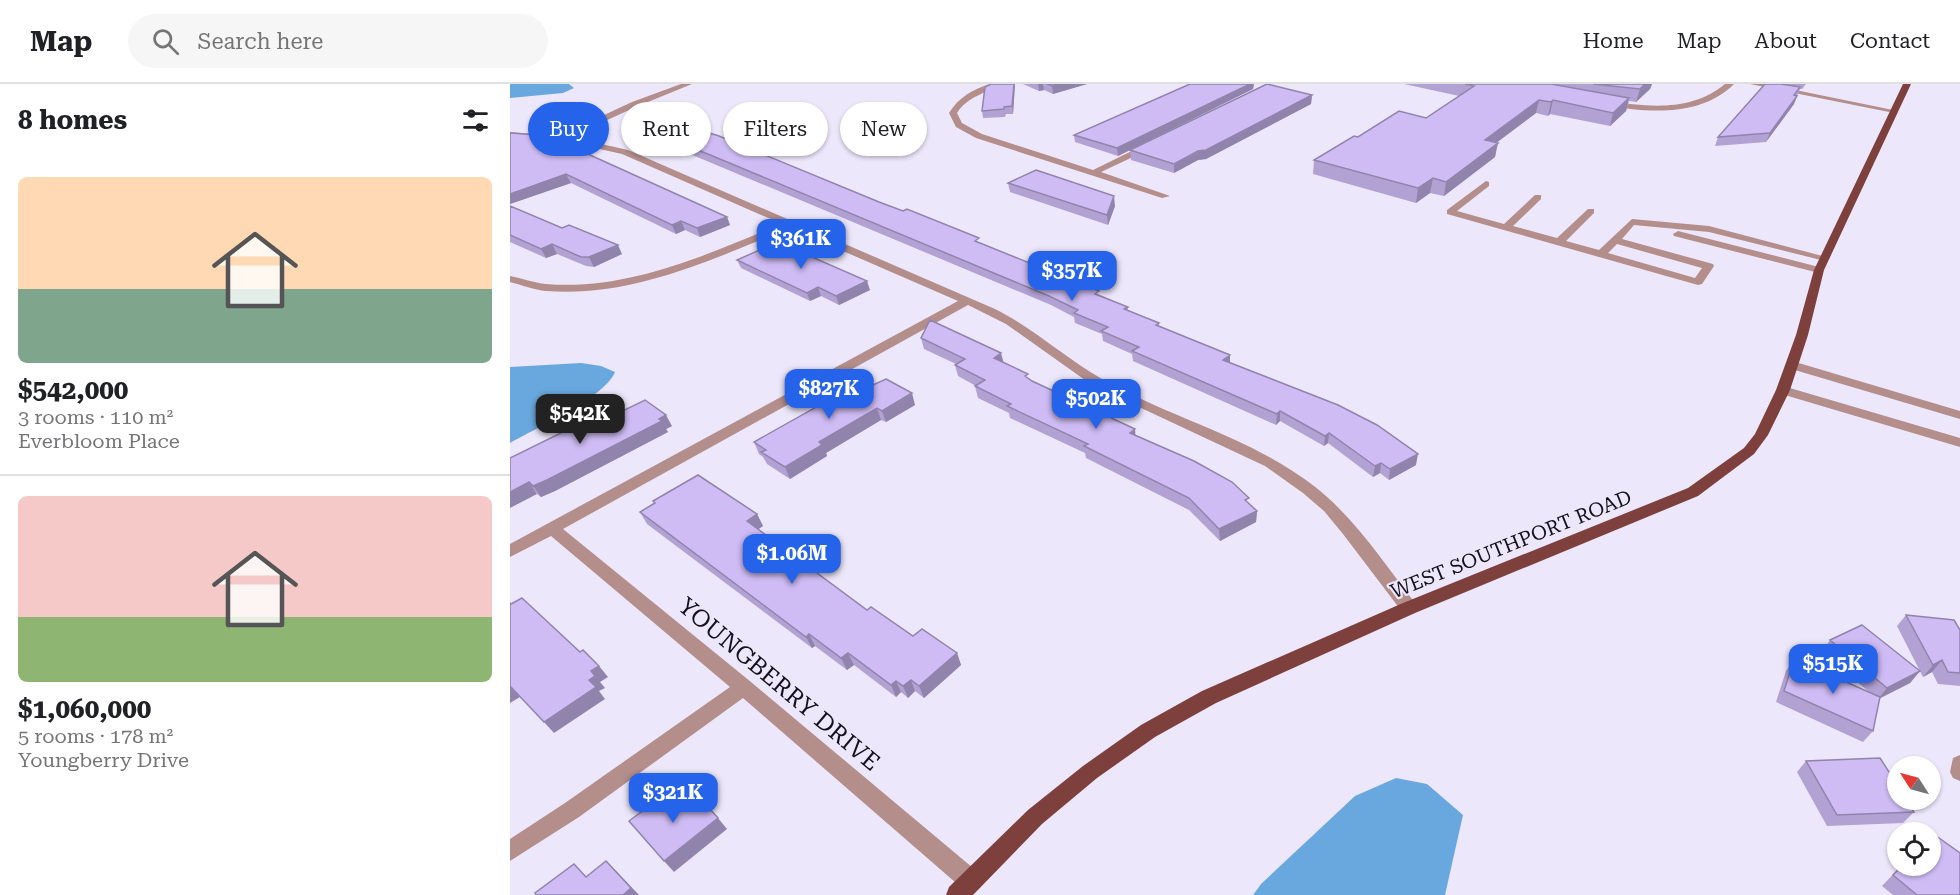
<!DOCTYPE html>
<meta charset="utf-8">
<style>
body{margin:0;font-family:"Roboto Serif",serif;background:#f6f6f6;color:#202124;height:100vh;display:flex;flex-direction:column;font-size:22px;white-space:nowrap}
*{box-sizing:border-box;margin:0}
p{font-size:20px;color:#757577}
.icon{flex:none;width:33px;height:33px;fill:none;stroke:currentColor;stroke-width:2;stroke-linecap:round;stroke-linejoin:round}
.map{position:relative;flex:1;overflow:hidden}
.drawer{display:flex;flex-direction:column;background:#fff;width:510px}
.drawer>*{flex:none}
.hud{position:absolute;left:18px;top:18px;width:570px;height:54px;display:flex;gap:12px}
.needle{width:39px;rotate:306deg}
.fabs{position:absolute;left:1377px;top:672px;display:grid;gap:12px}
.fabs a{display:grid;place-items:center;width:54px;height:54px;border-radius:50%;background:#fff;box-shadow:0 2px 4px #0004;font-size:30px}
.price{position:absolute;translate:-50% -51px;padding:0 14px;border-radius:12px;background:#2563eb;color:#fff;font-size:20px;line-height:39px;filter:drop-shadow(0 2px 3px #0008)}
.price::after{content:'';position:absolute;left:50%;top:36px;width:18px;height:14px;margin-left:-9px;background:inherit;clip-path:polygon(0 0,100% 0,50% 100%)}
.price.active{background:#222;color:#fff}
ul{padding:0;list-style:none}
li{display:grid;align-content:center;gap:12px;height:318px;padding:0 18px}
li+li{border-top:2px solid #e0e0e0}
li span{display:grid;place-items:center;height:186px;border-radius:9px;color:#555}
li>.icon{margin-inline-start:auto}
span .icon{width:108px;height:108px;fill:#fffc;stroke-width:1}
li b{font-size:26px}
h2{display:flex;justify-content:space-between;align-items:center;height:72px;padding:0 18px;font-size:26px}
.tag{padding:0 21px;border-radius:27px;background:#fff;box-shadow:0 2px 4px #0004;font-size:21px;line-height:54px}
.tag.active{background:#2563eb;color:#fff}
header{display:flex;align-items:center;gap:36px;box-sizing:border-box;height:84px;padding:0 30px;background:#fff;border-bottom:2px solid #e0e0e0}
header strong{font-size:28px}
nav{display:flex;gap:33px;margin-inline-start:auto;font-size:21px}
.search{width:420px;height:54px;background:#f6f6f6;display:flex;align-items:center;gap:15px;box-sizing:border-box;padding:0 21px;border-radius:33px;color:#757577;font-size:22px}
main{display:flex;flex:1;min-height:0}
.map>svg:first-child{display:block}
</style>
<header>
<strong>Map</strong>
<div class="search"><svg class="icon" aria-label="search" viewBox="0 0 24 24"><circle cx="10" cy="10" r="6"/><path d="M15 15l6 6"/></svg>Search here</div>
<nav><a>Home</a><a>Map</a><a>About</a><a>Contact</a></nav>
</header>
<main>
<section class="drawer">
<h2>8 homes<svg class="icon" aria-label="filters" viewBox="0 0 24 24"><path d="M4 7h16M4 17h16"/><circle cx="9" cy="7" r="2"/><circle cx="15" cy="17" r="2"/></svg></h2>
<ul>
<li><span style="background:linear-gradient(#ffd9b3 60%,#7fa58c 0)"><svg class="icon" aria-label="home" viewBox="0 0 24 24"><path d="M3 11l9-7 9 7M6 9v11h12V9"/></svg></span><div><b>$542,000</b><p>3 rooms · 110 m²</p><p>Everbloom Place</p></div></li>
<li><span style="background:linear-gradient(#f6c9c9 65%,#8fb573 0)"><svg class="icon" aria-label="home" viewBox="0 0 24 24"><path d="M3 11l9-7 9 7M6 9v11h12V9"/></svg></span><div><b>$1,060,000</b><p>5 rooms · 178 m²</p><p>Youngberry Drive</p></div></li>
</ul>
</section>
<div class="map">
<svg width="1450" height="811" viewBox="0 0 1450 811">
<rect width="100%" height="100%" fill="#ede7fb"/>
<path fill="#69a8de" d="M0 0H59L64 4 53 9 0 14Z
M71 279 91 282 105 288C94 314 26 344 0 359V283Z
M886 694 917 700 953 731 935 811H743L751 800 845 712Z"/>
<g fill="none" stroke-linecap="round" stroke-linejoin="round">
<path fill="#b38e8b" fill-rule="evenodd" d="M171 0H182L128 22 60 53 118 66 485 225C523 244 555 274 592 295 660 334 741 353 804 402 844 433 874 479 905 519L908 524 905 529 899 531 893 529 833 450 814 427 793 409 755 382 582 301 496 240 458 221 53 445 241 598 469 789 472 797 469 805 461 808 453 805 233 614 69 733 0 777V755L55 719 220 603 41 452 0 473V460L448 217 280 144C203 175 121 214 36 207 24 206 12 201 0 198V192C12 194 24 199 36 200 119 207 197 170 272 140L112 70 63 59 0 54V48L49 52 122 18Z
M480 0H491C475 10 458 12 447 29L452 39 472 50 583 86 636 60H642V64L591 88 660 112 652 114 466 54 446 43 439 29C449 13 462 6 480 0Z
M1215 0H1224C1197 27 1157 29 1121 25 1112 24 1101 23 1094 19L1098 17C1139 23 1181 28 1215 0Z
M1240 0H1256L1388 27 1384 29Z
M976 97 979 98V102L947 127 994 140 1025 111H1031V115L1003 142 1047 154 1078 125H1084V129L1056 157 1089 166 1122 135 1199 142 1320 174 1315 177 1199 148 1124 141 1112 155 1203 180 1204 182 1192 200 1188 201 937 130V126ZM1107 160 1192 184 1185 194 1098 169Z
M1168 147 1313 184 1314 186 1309 189 1164 152 1163 150Z
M1282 277 1450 327V335L1278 284 1276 281Z
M1273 302 1450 354V363L1268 309 1266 306Z
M1450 671V697L1443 694 1440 688 1443 674Z"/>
<path fill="#7e403d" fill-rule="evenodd" d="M1393 0H1401L1314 186 1298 251 1280 306 1258 351 1244 370 1188 412 905 529 706 619 645 653 587 694 532 740 463 811H436L439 803 518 726 573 682 631 641 692 607 893 519 1178 404 1234 364 1245 350 1266 306 1286 251 1304 186Z"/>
</g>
<path fill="#b2a2d3" d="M481 0H505L503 30H496L495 33 473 34 472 27Z
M513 0H577L543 10 534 6 529 7Z
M680 0H744L743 5 608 72 565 58 564 51Z
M894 0H1142L1140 5 1126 18 1119 17 1116 27 1100 42 1040 30 1038 32 1026 29 987 58 985 73 934 112 920 109 906 119 803 90 804 76 848 53 916 34 949 12Z
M1255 0H1296L1292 5H1290L1284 20 1256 58 1205 62 1208 53Z
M802 11 801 20 696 75 688 76 664 89 621 76 620 66Z
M145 48 369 118 470 159 618 223V226L649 239V242L720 271V279L906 381 879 396 870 389 863 393 818 359 814 362 770 337 766 341 623 277 622 270 593 257 592 250 565 239 564 233 541 221 149 57Z
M0 49 217 133 220 141 190 153 175 146 166 150 61 99 0 120Z
M498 99 605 122 598 141 500 108Z
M0 122 112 170 84 183 76 182 47 170 36 174 0 158Z
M227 176 360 206 329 221 311 212 300 217 231 184Z
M411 254 493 278 522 297 625 345V352L739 419 747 427 746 438 710 457 679 426 576 374 575 369 500 334 499 329 468 314 465 302H466L448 292 445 281 446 280 414 265Z
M363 301 405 321 376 338 371 336 316 369 317 372 280 395 257 380 253 373 249 370 244 358Z
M90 338 162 342 156 345 158 348 45 407 31 413 27 410 0 374Z
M143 417 247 430 253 442 248 445 357 526 403 552 447 569 451 581 414 614 405 607 398 614 391 608 386 613 344 581 337 586 305 562 302 564 137 440 130 428 144 420Z
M1396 531 1450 546V602L1428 600 1422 588 1413 593 1387 542Z
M1320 556 1410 587 1400 599 1369 615 1363 647 1353 658 1266 618 1276 587 1284 575 1359 608 1312 568Z
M1296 677 1404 728 1393 739 1317 742 1287 688Z
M1391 782H1420L1450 811H1383L1372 802Z"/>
<path fill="#9184ac" d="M504 0H505L503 30 502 22Z
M528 0H533L534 6 529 7Z
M551 0H577L543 10 542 2Z
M740 0H744L743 5 608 72 607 64Z
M1135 0H1142L1140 5 1126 18 1130 5Z
M802 11 801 20 696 75 688 76 664 89V80Z
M1287 12 1284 20 1256 58 1260 49Z
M1119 14 1116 27 1100 42 1103 29Z
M1029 16 1026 29 973 69 975 56Z
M1043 16 1040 30 1038 32 1041 18Z
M988 59 985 73 934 112 936 98Z
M56 90 61 99 0 120V110Z
M923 94 920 109 906 119 908 104Z
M604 112 605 122 598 141 597 131Z
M217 133 220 141 190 153 187 144Z
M171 137 175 146 166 150 162 141Z
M42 160 47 170 36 174 31 165Z
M108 161 112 170 84 183 79 173Z
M357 197 360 206 329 221 326 212Z
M308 203 311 212 300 217 297 209Z
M491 269 494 280 484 274Z
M720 271V281L713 276Z
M402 309 405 321 376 338 372 327Z
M367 324 371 336 316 369 317 372 280 395 275 383 309 358Z
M770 327V337L766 341 767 330Z
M156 331 162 342 156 345 158 348 45 407 31 413 23 402Z
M625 345 626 357 620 349Z
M819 349 818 359 814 362 815 352Z
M908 370 906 381 879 396 880 385Z
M871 379 870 389 863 393 865 382Z
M19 398 27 410 0 424V408Z
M747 427 746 438 710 457 709 445Z
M247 430 253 442 243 449 237 437Z
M299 550 305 562 302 564 296 553Z
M338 569 344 581 337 586 331 574Z
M447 569 451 581 414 614 409 602Z
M1432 576 1422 588 1413 593 1423 581Z
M89 582 98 593 90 598 95 604 89 607 95 615 44 649 34 638 79 596 81 587Z
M1410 587 1400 599 1368 615 1377 604Z
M401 596 405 607 398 614 393 602Z
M386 597 391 608 386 613 381 601Z
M0 602 10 613 0 619Z
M208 734 217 745 164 788 154 777Z
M96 777 107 788 129 811H113Z"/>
<path fill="#cfbcf5" stroke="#9184ac" stroke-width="1.5" d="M481 0H504L502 22 494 23V25L472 27 475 3Z
M537 0H551L542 2Z
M680 0H740L607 64 564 51Z
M757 0 802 11 696 66 688 67 664 80 620 66Z
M955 0H1041L1119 14 1103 29 1043 16 1041 18 1029 16 975 56 988 59 936 98 923 94 908 104 804 76 844 52 848 53 889 27 916 34 964 2Z
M1083 0H1135L1130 5Z
M1255 0H1271L1290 3 1284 11 1287 12 1260 49 1208 53Z
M151 34 209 52 369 118 393 127 397 125 469 154 465 157 589 207 585 210 618 223 614 225 649 239 646 241 720 271 713 276 828 321 867 341 908 370 880 385 871 379 865 382 819 349 815 352 770 327 767 330 622 267 629 263 591 247 598 243 564 229 568 226 539 212 145 48Z
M0 49 28 51 69 66 217 133 187 144 171 137 162 141 56 90 0 110Z
M526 86 604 112 597 131 498 99Z
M0 122 52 144 59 141 108 161 79 173H71L42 160 31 165 0 151Z
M270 159 357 197 326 212 308 203 297 209 227 176 263 160Z
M420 236 491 269 484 274 518 290 515 292 522 297 625 345 620 349 684 377 722 398 739 414 735 416 747 427 709 445 679 414 574 362 578 360 497 322 501 320 465 302 475 296 445 281 455 275 411 254Z
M376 295 402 309 372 327 367 324 309 358 312 361 275 383 251 368 256 366 244 358 354 296 363 301Z
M135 316 156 331 149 335 152 337 37 396 23 402 19 398 0 408V374L83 333 90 338Z
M188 391 247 430 237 437 357 526 361 523 403 552 412 545 447 569 409 602 401 596 393 602 386 597 381 601 338 569 331 574 299 550 296 553 130 428 145 419 143 417Z
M12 514 70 568 73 566 89 582 81 587 85 592 79 596 86 603 34 638 0 602V519L1 520Z
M1396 531 1444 536 1450 546V589L1438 588 1432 576 1423 581Z
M1352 541 1410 587 1377 604 1320 556Z
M1284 575 1370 613 1363 647 1274 607Z
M1370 674 1388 702V716H1396L1404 728 1327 731 1296 677Z
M185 709 208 734 154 777 119 737 154 711 166 723Z
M1422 749 1450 769V811H1407L1383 791 1392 782H1420V751Z
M96 777 121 804 113 811H26L25 809 64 780 76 793Z"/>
<g text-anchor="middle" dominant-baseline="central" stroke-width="4.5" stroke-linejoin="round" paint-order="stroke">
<g font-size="20" fill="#15111c" stroke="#ede7fb">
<text transform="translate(1001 460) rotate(-22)">WEST SOUTHPORT ROAD</text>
</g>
<g font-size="24" fill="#15111c" stroke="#ede7fb">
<text transform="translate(269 600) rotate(40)">YOUNGBERRY DRIVE</text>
</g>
</g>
</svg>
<div class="fabs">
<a><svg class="needle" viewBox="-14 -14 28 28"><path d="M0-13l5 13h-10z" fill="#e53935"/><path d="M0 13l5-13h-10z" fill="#757577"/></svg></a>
<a><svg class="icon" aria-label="locate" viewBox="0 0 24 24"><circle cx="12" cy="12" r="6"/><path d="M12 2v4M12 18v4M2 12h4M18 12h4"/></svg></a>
</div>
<b class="price" style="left:291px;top:186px">$361K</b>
<b class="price" style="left:562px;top:218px">$357K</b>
<b class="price" style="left:319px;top:336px">$827K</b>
<b class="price" style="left:586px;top:346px">$502K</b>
<b class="price active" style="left:70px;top:361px">$542K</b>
<b class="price" style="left:282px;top:501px">$1.06M</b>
<b class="price" style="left:1323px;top:611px">$515K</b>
<b class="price" style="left:163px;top:740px">$321K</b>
<div class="hud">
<a class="tag active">Buy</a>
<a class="tag">Rent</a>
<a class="tag">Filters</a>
<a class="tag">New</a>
</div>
</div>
</main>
